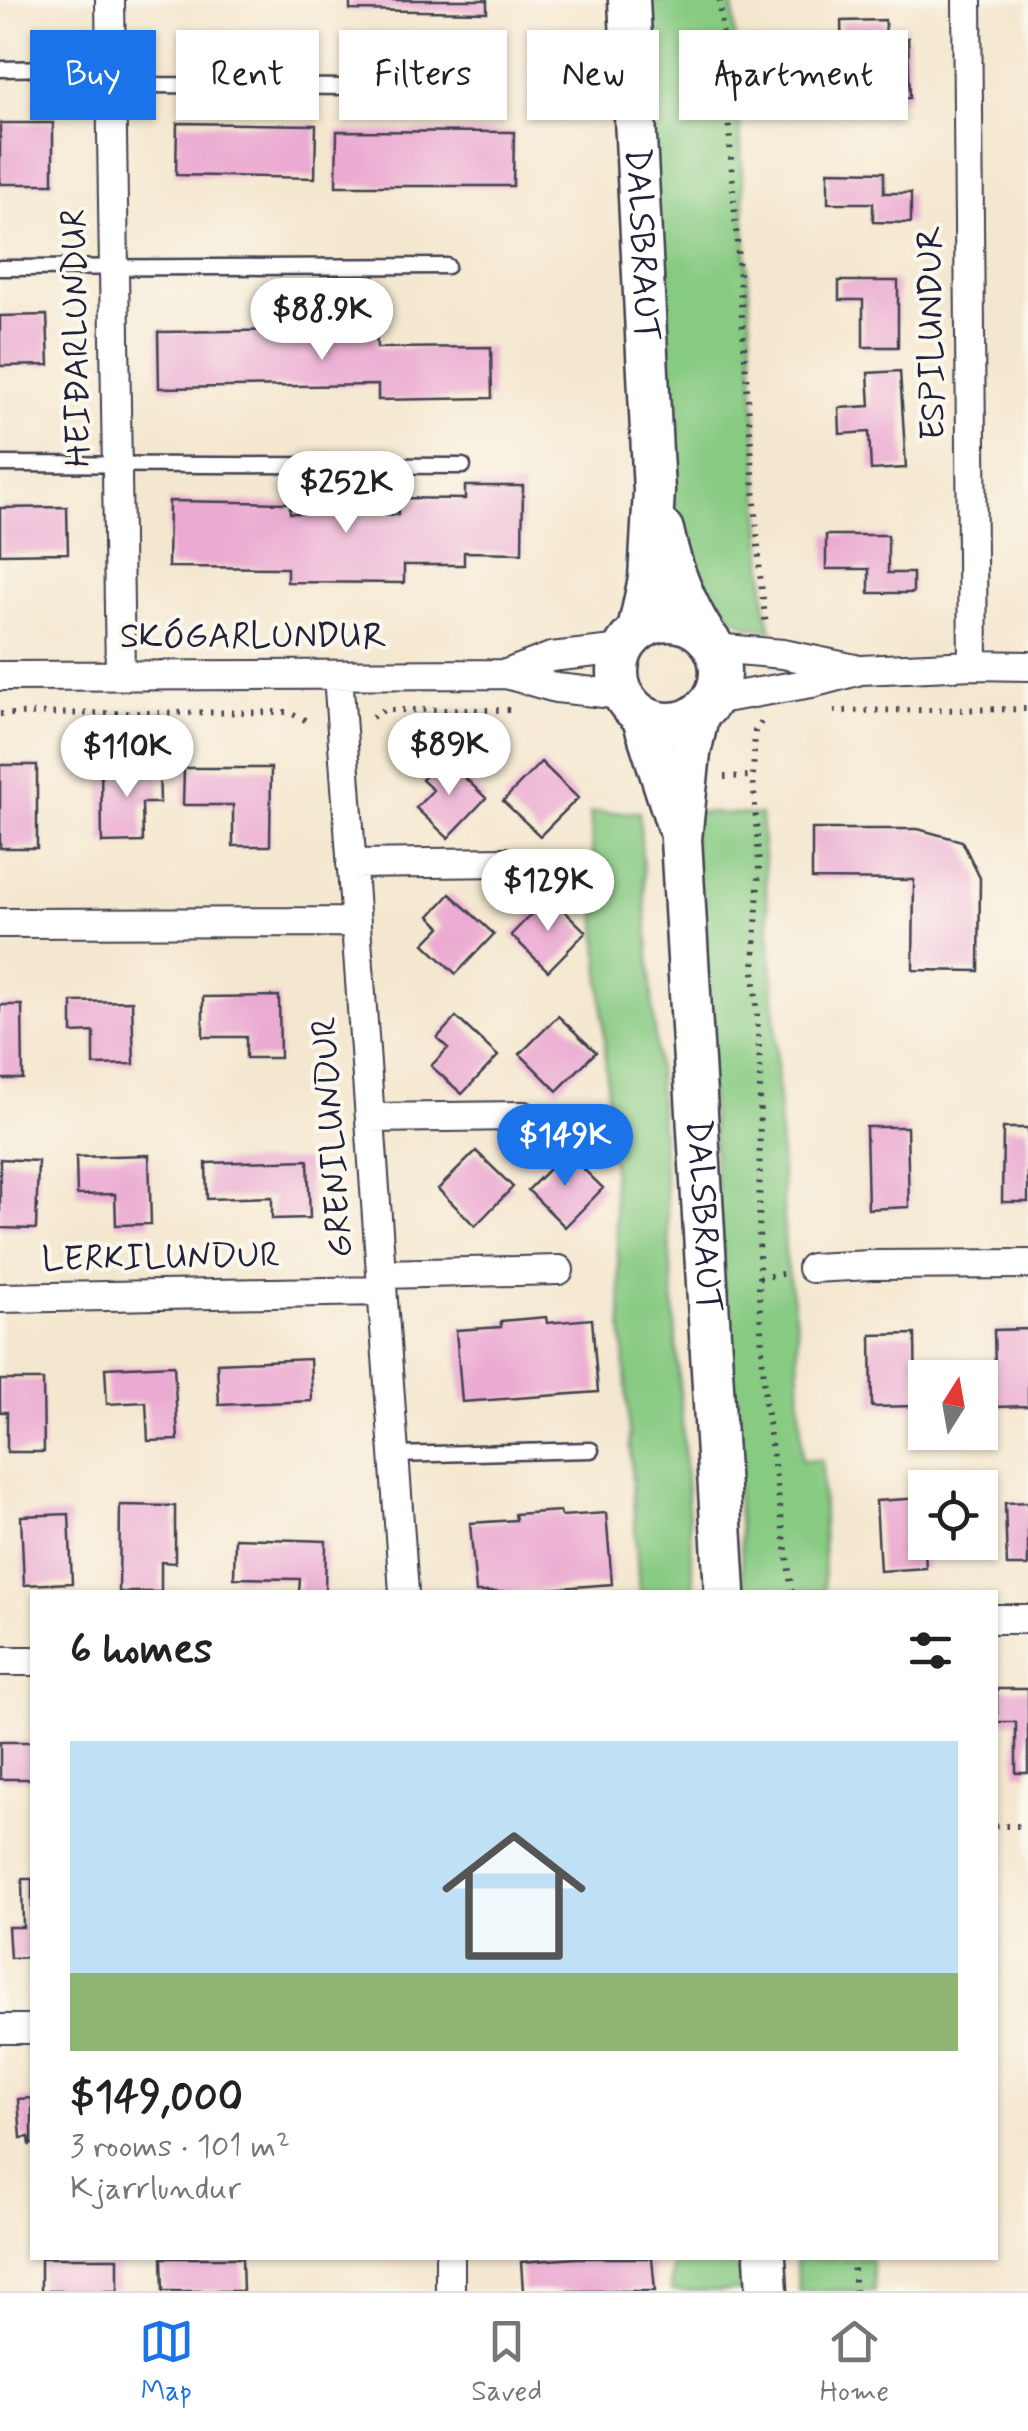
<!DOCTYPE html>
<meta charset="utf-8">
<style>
body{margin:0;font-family:Mynerve,sans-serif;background:#f6f6f6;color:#222;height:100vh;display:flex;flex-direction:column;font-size:38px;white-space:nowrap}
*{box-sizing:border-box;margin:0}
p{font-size:32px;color:#767676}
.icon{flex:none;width:55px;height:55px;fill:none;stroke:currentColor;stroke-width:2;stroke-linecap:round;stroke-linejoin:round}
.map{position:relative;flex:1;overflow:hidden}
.sheet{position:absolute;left:30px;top:1590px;width:968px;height:670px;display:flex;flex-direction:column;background:#fff;border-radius:0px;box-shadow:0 2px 8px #0004}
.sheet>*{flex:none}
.banner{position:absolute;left:30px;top:30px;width:970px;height:90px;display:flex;gap:20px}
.needle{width:65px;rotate:11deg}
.controls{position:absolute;left:908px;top:1360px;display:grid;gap:20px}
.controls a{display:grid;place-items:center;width:90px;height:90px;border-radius:0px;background:#fff;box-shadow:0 2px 8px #0004;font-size:50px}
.price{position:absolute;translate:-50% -85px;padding:0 22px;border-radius:35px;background:#fff;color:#222;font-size:32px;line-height:65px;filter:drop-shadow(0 2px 5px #0008)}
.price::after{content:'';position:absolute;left:50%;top:60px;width:30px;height:22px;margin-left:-15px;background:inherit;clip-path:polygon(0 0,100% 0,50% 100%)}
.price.on{background:#1a73e8;color:#fff}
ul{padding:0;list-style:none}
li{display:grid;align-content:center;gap:20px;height:530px;padding:0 40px}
li span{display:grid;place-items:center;height:310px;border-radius:0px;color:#555}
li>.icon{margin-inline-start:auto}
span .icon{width:180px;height:180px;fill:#fffc;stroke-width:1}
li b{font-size:42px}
h2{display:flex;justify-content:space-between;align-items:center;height:120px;padding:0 40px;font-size:42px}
.pill{padding:0 35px;border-radius:0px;background:#fff;box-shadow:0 2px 8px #0004;font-size:35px;line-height:90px}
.pill.on{background:#1a73e8;color:#fff}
.tab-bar{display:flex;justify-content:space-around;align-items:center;height:140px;border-top:2px solid #e0e0e0;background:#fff;font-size:28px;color:#767676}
.tab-bar a{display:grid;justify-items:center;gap:5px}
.tab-bar .on{color:#1a73e8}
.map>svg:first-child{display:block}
</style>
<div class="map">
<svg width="1028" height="2291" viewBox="0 0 1028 2291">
<rect width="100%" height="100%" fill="#fbf7ec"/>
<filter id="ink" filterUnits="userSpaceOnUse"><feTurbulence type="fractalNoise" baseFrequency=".01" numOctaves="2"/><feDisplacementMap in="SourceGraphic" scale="20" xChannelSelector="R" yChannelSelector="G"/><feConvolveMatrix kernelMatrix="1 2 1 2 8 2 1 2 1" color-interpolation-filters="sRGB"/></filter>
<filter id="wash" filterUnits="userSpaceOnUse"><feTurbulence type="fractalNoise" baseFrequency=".0048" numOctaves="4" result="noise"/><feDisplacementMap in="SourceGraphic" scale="40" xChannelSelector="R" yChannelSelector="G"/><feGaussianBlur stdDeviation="2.25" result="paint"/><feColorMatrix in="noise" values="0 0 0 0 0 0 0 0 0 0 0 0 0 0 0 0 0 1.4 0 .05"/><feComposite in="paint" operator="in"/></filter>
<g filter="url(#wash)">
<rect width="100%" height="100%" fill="#f4e7cf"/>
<path fill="#87ca82" stroke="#54765e" stroke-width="2.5" d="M642 0H733L766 610 772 631 748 626 719 609 696 571 676 531 671 487Z
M639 812 694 1592H639L590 813Z
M691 812 761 815 774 997 785 1252 797 1328 802 1460H822L824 1592H744Z
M673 2258H742L744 2291H671Z
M796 2258H871L875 2291H799Z"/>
<g id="blocks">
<path fill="#ebaad1" d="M350 0H487V12L350 10Z
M885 20 886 38H908L910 98 868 99 867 56 842 57 841 21Z
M0 123H53V184H0Z
M177 123 316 125 315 178 176 175Z
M337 131 514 132 513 186H336Z
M828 171 884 172V193H911V223L873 222V203H828Z
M839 281H898V347H863V300H839Z
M47 315 49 365 0 366V316Z
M376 329 377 348 491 347 492 398 378 400V385L159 388 158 332Z
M900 371 906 468 871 470 869 432 840 434 839 408 870 406 868 373Z
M465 486H523L522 553 464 552V565H404V583L287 582V568L168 567 169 501 290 503V513L398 515V498L465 499Z
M67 507 68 553 0 554V508Z
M826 535H888V573H913V593H869V569H826Z
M443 757 486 798 448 838 416 808 433 790 422 780Z
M541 762 578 798 540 836 503 801Z
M159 763 160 803H142L143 842 102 843 101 764Z
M0 765H37V848H0Z
M184 768H271L270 846H233V805H183Z
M812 829H918L962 841 980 878 979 971 913 970 914 880 812 879Z
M450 894 494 934 456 974 424 944 441 927 430 916Z
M549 896 586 932 548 971 511 935Z
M279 996 280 1058H246V1037H203V997Z
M132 1001 134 1064 94 1065V1032L72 1033V1002Z
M0 1005H22L23 1079H0Z
M558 1016 596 1052 557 1091 520 1054Z
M456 1017 498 1056 462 1094 431 1066 448 1048 437 1038Z
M866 1127H907L909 1207 868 1209Z
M1003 1128H1028V1202H1002Z
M476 1151 513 1187 475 1226 438 1189Z
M566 1152 603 1188 565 1227 528 1190Z
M149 1155 151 1224 116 1225 115 1194 77 1195 76 1157Z
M0 1159 38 1161 36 1229 0 1228Z
M308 1160 310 1218 272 1219V1197L207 1199 206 1163Z
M546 1317 547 1323 592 1319 598 1392 462 1402 456 1330 501 1327V1321Z
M1028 1329V1406L996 1407 994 1330Z
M915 1334 916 1406 872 1407 871 1335Z
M310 1359 312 1401 219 1405 217 1363Z
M174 1365 178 1440 148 1441 146 1402 107 1404 105 1368Z
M0 1380H43L44 1452H7V1412H0Z
M922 1498 926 1568 880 1571 876 1501Z
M1028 1502V1566H1007L1005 1503Z
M120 1505 175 1506V1563L161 1562V1592H119Z
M560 1511 561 1516 606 1513 612 1584 509 1592H476L470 1523 516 1520 515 1514Z
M69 1514 72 1583 24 1585 21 1516Z
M235 1538 326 1541 325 1592H299L300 1579 234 1578Z
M997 1689H1028V1773H1016V1722H997Z
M0 1742H32V1779H0Z
M22 1879H32V1957L10 1958 8 1927H23Z
M32 2098V2144L30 2145 29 2137 21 2138 18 2099Z
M41 2258H118V2291H41Z
M162 2258H242L243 2291H163Z
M577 2258H652L655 2291H523L521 2262Z"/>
</g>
</g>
<g filter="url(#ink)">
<use href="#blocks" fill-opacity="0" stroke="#424051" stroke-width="2.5"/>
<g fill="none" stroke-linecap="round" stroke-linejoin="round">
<g stroke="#424051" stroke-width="19">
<path id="lane" d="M0 69 63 68 152 85 456 88
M0 268 447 266
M0 464 463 466
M394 1455 591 1450"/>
</g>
<g stroke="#424051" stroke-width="32">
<path id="street" d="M110 0 120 675
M967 0 973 665
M714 648 783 654 855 669
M506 674 551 657 623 649
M338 675 404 1592
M0 676 506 674 556 688 623 695
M712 700 812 683 861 670 973 665 1028 666
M351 864 506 862
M0 923 356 922
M370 1118 524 1116
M812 1268 871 1265 1028 1264
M381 1274 559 1270
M0 1298 382 1291
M995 1619H1028
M0 1661H32
M0 2029H32
M450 2258V2291"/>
</g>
<g stroke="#424051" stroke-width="45">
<g id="secondary">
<path id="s1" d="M629 0 654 491 649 579 638 631"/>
<path d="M663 530C671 568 685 604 706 637"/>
<circle cx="669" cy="672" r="51"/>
<path id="s2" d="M699 713 690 753 681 839 725 1592"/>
<path d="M642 716 677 825"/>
<path d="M765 2258 767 2291"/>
</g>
</g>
<path stroke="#424051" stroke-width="6" stroke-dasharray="2.5 8" stroke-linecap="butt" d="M720 0 760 574 766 626
M834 711 1028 709
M0 714 288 712 312 723
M372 717 384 710H517
M761 722 755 731 753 776 759 866 754 969 760 1064 759 1294 765 1401 792 1592
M724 777 753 776
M759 1278 787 1273
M995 1826H1028
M852 2258 855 2291"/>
<use href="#lane" stroke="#fff" stroke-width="14"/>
<use href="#street" stroke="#fff" stroke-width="28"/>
<use href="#secondary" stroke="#fff" stroke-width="40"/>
</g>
</g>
<g text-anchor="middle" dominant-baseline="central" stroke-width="8" stroke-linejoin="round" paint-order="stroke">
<g font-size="35" fill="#22223b" stroke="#fbf7ec">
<text stroke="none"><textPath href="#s1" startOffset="245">DALSBRAUT</textPath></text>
<text transform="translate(932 333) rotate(-91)">ESPILUNDUR</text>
<text transform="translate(77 338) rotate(-91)">HEIÐARLUNDUR</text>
<text x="253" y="637">SKÓGARLUNDUR</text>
<text transform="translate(333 1137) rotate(-94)">GRENILUNDUR</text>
<text stroke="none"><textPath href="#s2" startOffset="505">DALSBRAUT</textPath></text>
<text transform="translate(161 1258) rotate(-1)">LERKILUNDUR</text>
</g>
</g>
</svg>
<div class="controls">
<a><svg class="needle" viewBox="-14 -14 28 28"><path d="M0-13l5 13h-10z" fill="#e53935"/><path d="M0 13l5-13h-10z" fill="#767676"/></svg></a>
<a><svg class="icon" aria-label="locate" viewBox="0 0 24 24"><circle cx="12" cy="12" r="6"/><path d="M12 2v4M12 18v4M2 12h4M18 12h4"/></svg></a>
</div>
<b class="price" style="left:322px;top:363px">$88.9K</b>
<b class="price" style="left:346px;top:536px">$252K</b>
<b class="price" style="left:449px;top:798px">$89K</b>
<b class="price" style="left:127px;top:800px">$110K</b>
<b class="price" style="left:548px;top:934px">$129K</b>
<b class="price on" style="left:565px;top:1189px">$149K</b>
<div class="banner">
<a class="pill on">Buy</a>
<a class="pill">Rent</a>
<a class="pill">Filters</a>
<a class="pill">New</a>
<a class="pill">Apartment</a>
</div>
<section class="sheet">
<h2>6 homes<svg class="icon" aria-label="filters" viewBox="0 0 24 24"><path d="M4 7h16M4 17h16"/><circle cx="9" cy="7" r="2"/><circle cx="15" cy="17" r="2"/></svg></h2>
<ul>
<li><span style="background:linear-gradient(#bfe0f5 75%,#8fb573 0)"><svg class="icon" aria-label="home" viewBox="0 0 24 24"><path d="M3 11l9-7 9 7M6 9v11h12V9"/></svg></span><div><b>$149,000</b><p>3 rooms · 101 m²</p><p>Kjarrlundur</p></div></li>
</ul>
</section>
</div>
<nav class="tab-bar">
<a class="on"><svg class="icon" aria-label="map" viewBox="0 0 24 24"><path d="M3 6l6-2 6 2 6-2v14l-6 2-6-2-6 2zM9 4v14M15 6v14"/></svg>Map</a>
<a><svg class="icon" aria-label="saved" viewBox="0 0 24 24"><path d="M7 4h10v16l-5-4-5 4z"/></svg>Saved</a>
<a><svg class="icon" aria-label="home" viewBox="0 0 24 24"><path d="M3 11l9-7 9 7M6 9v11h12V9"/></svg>Home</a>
</nav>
